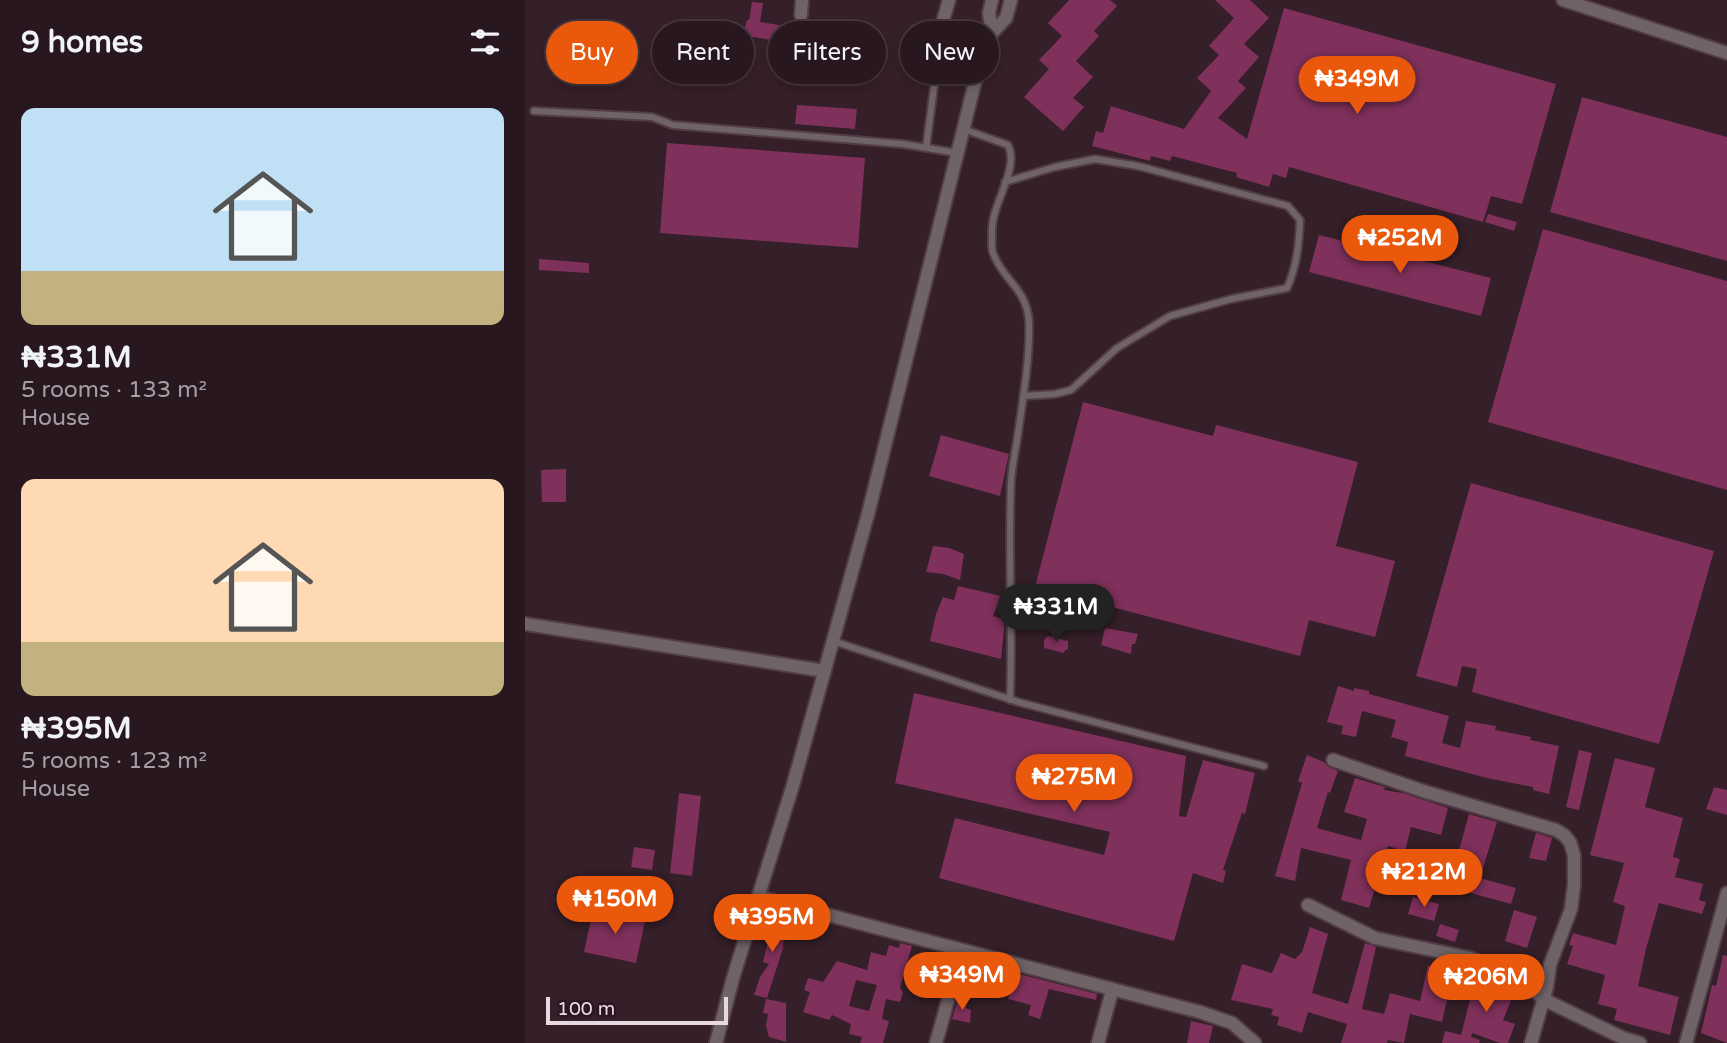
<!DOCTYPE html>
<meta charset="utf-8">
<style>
body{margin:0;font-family:"Varela Round",sans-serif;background:#34242c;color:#f1f3f6;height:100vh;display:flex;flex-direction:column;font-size:26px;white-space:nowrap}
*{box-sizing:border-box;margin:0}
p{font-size:23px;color:#a59fa4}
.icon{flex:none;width:38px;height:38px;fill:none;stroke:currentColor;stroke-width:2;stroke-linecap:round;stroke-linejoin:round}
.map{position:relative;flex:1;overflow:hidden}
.sheet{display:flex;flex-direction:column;background:#28171f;width:525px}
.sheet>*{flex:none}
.banner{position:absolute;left:21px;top:21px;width:665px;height:63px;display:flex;gap:14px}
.scale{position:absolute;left:21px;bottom:18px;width:182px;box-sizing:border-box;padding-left:7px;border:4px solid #e8d9e0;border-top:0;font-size:19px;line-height:24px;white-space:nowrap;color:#e8d9e0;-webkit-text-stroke:5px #2a1520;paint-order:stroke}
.price{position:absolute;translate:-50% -60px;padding:0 16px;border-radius:24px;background:#ea580c;color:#fff;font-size:23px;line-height:46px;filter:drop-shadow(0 2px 4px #0008)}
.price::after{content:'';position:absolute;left:50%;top:42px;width:21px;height:16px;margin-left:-10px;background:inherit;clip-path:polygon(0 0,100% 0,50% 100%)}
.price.active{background:#222;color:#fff}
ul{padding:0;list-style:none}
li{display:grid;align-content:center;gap:14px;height:371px;padding:0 21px}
li span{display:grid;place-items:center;height:217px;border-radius:14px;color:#555}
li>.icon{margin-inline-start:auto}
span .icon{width:126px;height:126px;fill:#fffc;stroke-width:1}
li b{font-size:30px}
h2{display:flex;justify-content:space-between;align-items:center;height:84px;padding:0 21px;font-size:30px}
.chip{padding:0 24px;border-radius:32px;background:#28171f;box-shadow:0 4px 10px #0003,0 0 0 2px #44363d;font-size:24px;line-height:63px}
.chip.active{background:#ea580c;color:#fff}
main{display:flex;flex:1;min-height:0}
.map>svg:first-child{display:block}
</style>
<main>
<section class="sheet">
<h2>9 homes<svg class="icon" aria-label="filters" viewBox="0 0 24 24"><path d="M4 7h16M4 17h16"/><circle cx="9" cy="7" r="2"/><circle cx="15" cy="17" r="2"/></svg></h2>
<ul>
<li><span style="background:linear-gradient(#bfe0f5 75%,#c2b280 0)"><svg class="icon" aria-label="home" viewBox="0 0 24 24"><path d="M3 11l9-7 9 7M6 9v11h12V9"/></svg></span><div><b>₦331M</b><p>5 rooms · 133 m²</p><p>House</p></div></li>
<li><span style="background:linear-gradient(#ffd9b3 75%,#c2b280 0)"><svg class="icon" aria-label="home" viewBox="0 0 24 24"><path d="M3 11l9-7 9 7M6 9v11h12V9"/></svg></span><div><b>₦395M</b><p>5 rooms · 123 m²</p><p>House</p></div></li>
</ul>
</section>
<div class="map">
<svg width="1202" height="1043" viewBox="0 0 1202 1043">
<rect width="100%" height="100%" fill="#351f29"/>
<path fill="#7f305b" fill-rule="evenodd" d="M544 0H585L592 6 569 31 574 36 551 61 568 77 548 98 559 107 538 131 499 97 524 69 514 60 537 36 523 23Z
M690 0H725L744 18 719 44 734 57 713 81 721 88 693 118 722 139 759 8 1031 84 997 204 966 196 958 222 764 167 761 178 748 174 744 187 711 177 712 173 647 156 645 161 626 156 625 161 567 146 571 131 578 133 586 106 659 129 686 91 672 78 694 55 684 46 709 18Z
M227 2 238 3 235 22 272 28V23H288V44L274 45 217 35 222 20H224Z
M1057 97 1202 137V261L1025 212Z
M272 105 332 109 330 129 270 124Z
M142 143 340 158 333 248 135 233Z
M963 214 992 222 989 231 960 222Z
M1018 229 1202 281V490L963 422Z
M794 235 966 278 956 316 784 272Z
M14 259 64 263V273L14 270Z
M558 402 688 436 691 425 833 462 811 546 870 561 850 637 784 620 775 656 510 587Z
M416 435 484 454 475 496 404 476Z
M41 469V502H17L16 470Z
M946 483 1189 551 1134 744 947 692 952 669 937 666 932 687 891 676Z
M408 546 424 548 439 554 435 580 418 574 401 572Z
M433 586 476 596 468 616 480 620 476 659 405 641 411 614 418 597 429 600Z
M580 628 613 634 610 644H607L606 654 576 645Z
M523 636 543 641V649L540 650 539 653 519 648V640Z
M813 686 829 691V688L844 691V694L924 716 917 743 935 748 941 721 971 726 970 730 1006 737 1005 740 1034 746 1024 794 1008 790V787L962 778 880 756 883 742 866 737 871 720 837 711 831 737 816 734 818 726 802 722Z
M389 693 661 756 654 816 661 817 678 760 730 773 720 814 717 813 698 870 701 871 698 883 668 873 649 941 414 878 430 818 579 855 585 832 370 783Z
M1054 750 1067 753 1054 810 1041 807Z
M782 755 799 762 802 766 813 771 805 793 803 792 792 828 836 840 842 819 819 812 830 778 860 787 859 790 878 793 923 808 916 835 886 827 880 851 863 846 844 908 816 900 826 860 776 848 770 881 750 876 777 783 773 781Z
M1090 758 1130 768 1120 807 1158 818 1148 857 1155 859 1150 877 1178 884 1174 900 1181 902 1177 914 1134 903 1121 949 1113 986 1154 997 1145 1035 1089 1020 1092 1009 1073 1004 1080 975 1042 964 1048 946 1044 945 1048 933 1091 945 1100 906 1088 902 1099 863 1065 855Z
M1189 787 1202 790V815L1181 809Z
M154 793 176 796 167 876 145 873Z
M944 814 972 822 955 878 991 888 986 904 924 887Z
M1011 833 1027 838 1021 861 1004 858Z
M109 847 130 850 127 870 106 867Z
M888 897 914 904 909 921 883 914Z
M68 910 120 921 111 963 59 952Z
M251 910 261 913 258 948 242 998 229 995 235 977 244 964 238 962Z
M989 910 1012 917 1002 948 980 941Z
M915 924 934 930 930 942 911 936Z
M785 927 803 934 787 993 823 1004 840 943 851 947 837 1009 859 1014 865 993 895 1001 903 965 915 968 917 975 926 983 917 1022 885 1014 879 1043 863 1040 862 1043H816L822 1024 783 1012 777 1033 752 1025 754 1017 746 1015 748 1009 706 1000 717 964 747 973 756 953 770 959 777 952Z
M375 943 387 946 375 988 378 992 375 1002 361 999 357 1019 364 1021 358 1043H335L337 1037 324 1034 326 1024 307 1015 304 1020 278 1012 285 992 279 990 283 978 298 982 312 961 342 970 346 952 361 956 364 945 374 948ZM331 980 352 985 344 1011 324 1006Z
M1198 955 1202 956V1043L1176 1033 1187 985 1191 986Z
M952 972 967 976 965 981 990 991 978 1020 990 1024 983 1043H975L947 1033 946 1037 955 1040 954 1043H917L920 1031 936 1035Z
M490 973 572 994 571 1000 524 989 515 1019 503 1015 506 1005 483 999Z
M241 999 261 1003V1042L244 1037 241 1026 243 1014 238 1013Z
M433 999 441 1002V1008L446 1010 445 1023 427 1019Z
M666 1021 688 1026 684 1043H662Z"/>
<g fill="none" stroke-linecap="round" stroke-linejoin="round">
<g stroke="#523d46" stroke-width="10">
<path id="service" d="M9 111 127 117 148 125 378 144 432 153
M438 129 483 145C495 169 466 204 467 232 467 238 466 247 468 253 478 281 502 288 504 322 505 359 498 397 493 434 491 449 487 465 486 481 483 554 488 627 485 700
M401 148 409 87 417 61
M480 182 530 167 570 159 613 166 763 206 775 220C774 244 772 266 762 288L706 299 645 316 592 348 546 390 530 394 498 396
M308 641 493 702 739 766"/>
</g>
<g stroke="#523d46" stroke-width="16">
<path id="minor" d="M424 0 416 28 417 61 452 74
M1038 0 1202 53
M276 15 277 0
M467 33 481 18 486 0
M0 624 300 671
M808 760 901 792 1031 830 1039 835 1045 842 1049 855V885L1046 909 1025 965 1022 987 1006 1043
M234 897 675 1012 707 1023 730 1043
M783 905 850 938 945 958 973 969 1005 986 1018 999 1098 1038 1115 1043
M191 1043 208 978 268 785 343 514 452 74 467 33 464 13 467 0
M411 1043 437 950
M573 1043 587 991
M1161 1043 1202 893"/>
</g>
<use href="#service" stroke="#6f6368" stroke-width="6"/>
<use href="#minor" stroke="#6f6368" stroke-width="12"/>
</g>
</svg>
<div class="scale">100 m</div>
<b class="price" style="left:832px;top:116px">₦349M</b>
<b class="price" style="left:875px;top:275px">₦252M</b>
<b class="price active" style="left:531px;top:644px">₦331M</b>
<b class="price" style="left:549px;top:814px">₦275M</b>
<b class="price" style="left:899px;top:909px">₦212M</b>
<b class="price" style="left:90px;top:936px">₦150M</b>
<b class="price" style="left:247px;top:954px">₦395M</b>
<b class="price" style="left:437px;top:1012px">₦349M</b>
<b class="price" style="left:961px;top:1014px">₦206M</b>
<div class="banner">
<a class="chip active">Buy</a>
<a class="chip">Rent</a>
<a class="chip">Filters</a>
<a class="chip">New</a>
</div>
</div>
</main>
